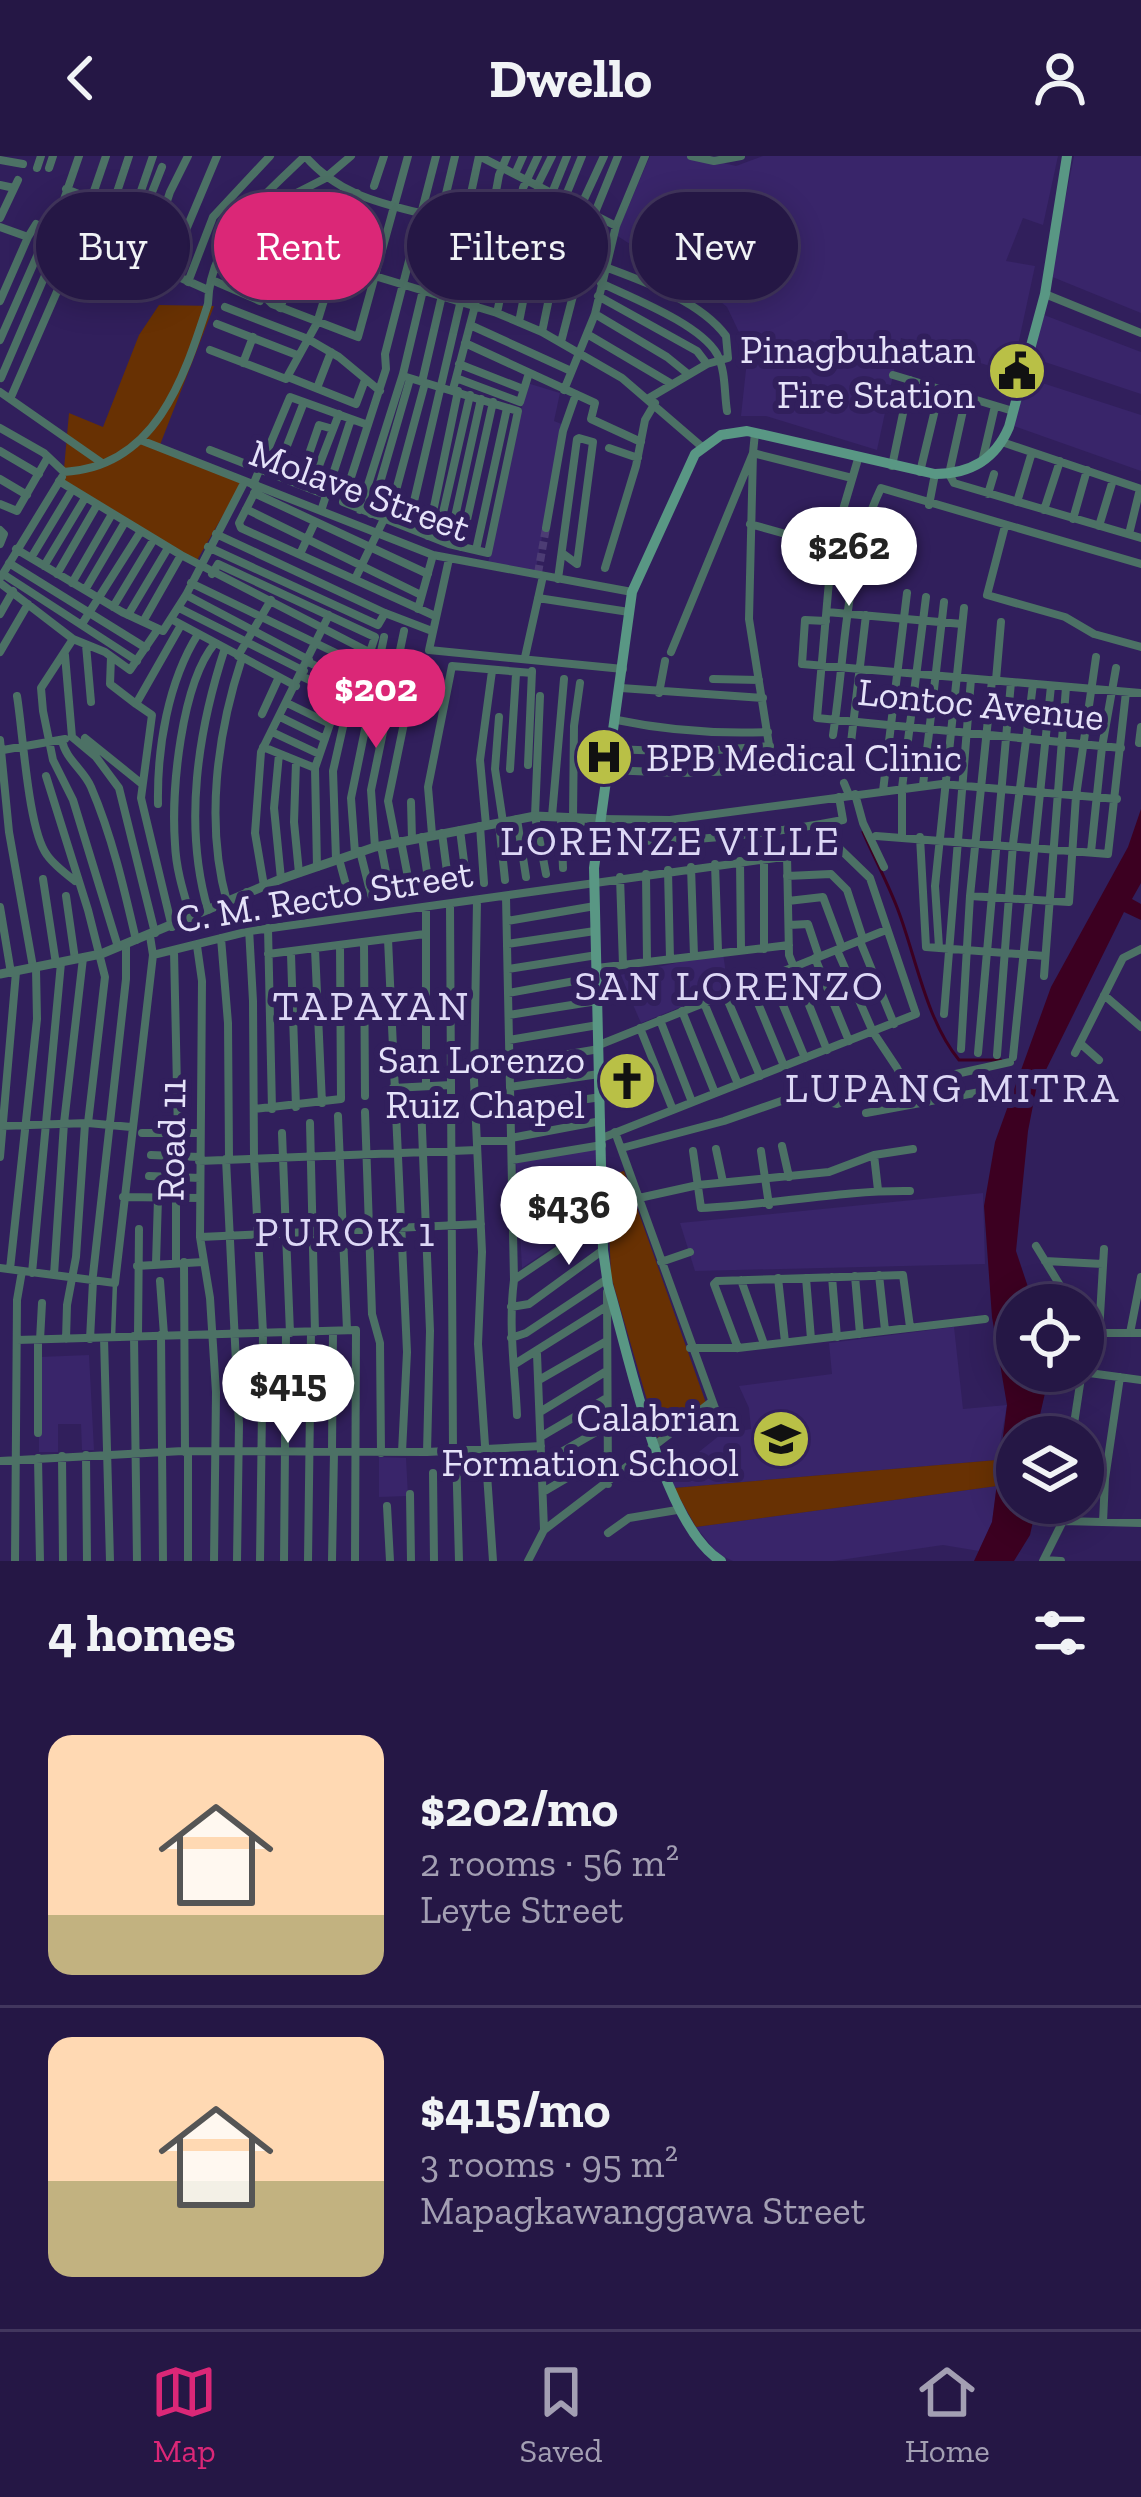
<!DOCTYPE html>
<meta charset="utf-8">
<style>
body{margin:0;font-family:"Zilla Slab",serif;background:#312450;color:#f1f3f6;height:100vh;display:flex;flex-direction:column;font-size:45px;white-space:nowrap}
*{box-sizing:border-box;margin:0}
p{font-size:39px;color:#a39fb3}
.icon{flex:none;width:66px;height:66px;fill:none;stroke:currentColor;stroke-width:2;stroke-linecap:round;stroke-linejoin:round}
.map{position:relative;height:1405px;overflow:hidden}
.panel{display:flex;flex-direction:column;background:#251745;flex:1}
.panel>*{flex:none}
.hud{position:absolute;left:36px;top:36px;width:1071px;height:108px;display:flex;gap:24px}
.controls{position:absolute;left:996px;top:1128px;display:grid;gap:24px}
.controls a{display:grid;place-items:center;width:108px;height:108px;border-radius:50%;background:#251745;box-shadow:0 6px 30px #0003,0 0 0 3px #42365e;font-size:60px}
.price{position:absolute;translate:-50% -102px;padding:0 27px;border-radius:42px;background:#fff;color:#222;font-size:39px;line-height:78px;filter:drop-shadow(0 3px 6px #0008)}
.price::after{content:'';position:absolute;left:50%;top:72px;width:36px;height:27px;margin-left:-18px;background:inherit;clip-path:polygon(0 0,100% 0,50% 100%)}
.price.on{background:#db2777;color:#fff}
ul{padding:0;list-style:none}
li{display:flex;align-items:center;gap:36px;height:300px;padding:0 48px}
li+li{border-top:3px solid #42365e}
li span{display:grid;place-items:center;flex:none;width:336px;height:240px;border-radius:24px;color:#555}
li>.icon{margin-inline-start:auto}
span .icon{width:144px;height:144px;fill:#fffc;stroke-width:1}
li b{font-size:51px}
h2{display:flex;justify-content:space-between;align-items:center;height:144px;padding:0 48px;font-size:51px}
.pill{padding:0 42px;border-radius:54px;background:#251745;box-shadow:0 6px 30px #0003,0 0 0 3px #42365e;font-size:42px;line-height:108px}
.pill.on{background:#db2777;color:#fff}
header{display:flex;justify-content:space-between;align-items:center;height:156px;padding:0 48px;background:#251745;font-size:54px;font-weight:700}
.menu{display:flex;justify-content:space-around;align-items:center;height:168px;border-top:3px solid #42365e;background:#251745;font-size:33px;color:#a39fb3}
.menu a{display:grid;justify-items:center;gap:6px}
.menu .on{color:#db2777}
.map>svg:first-child{display:block}
</style>
<header><svg class="icon" aria-label="back" viewBox="0 0 24 24"><path d="M15 5l-7 7 7 7"/></svg>Dwello<svg class="icon" aria-label="person" viewBox="0 0 24 24"><circle cx="12" cy="8" r="4"/><path d="M4 21q1-7 8-7t8 7"/></svg></header>
<div class="map">
<svg width="1141" height="1405" viewBox="0 0 1141 1405">
<rect width="100%" height="100%" fill="#311f5c"/>
<path fill="#39256a" d="M650 0H694L736 10 763 0H1058L1043 69 1023 62 1006 105 1035 110 1012 217 901 182 877 294 766 260H741L748 195 727 151 685 116 640 88 636 92 616 79Z
M1074 0H1141V157L1050 120Z
M1044 159 1141 196V238L1033 202Z
M1027 222 1141 259V315L1014 270Z
M527 227 560 237 554 265 564 269 535 417 488 407Z
M723 797 728 832 641 867 620 819Z
M596 992V1061L522 1112 516 1004Z
M983 1037 985 1108 695 1115 680 1067Z
M954 1171 963 1253 1007 1249 997 1304 674 1332 669 1320 720 1279 751 1273 749 1252 739 1230 832 1218 829 1187Z
M89 1199 94 1294H82L81 1268H58V1296H39V1201Z
M379 1301 406 1302 408 1340 379 1341Z
M997 1330 992 1366 979 1395 943 1389 833 1405H733L718 1398 696 1371Z"/>
<path fill="#683103" d="M159 149 214 150 158 294 243 325 196 406 63 324 69 257 103 271 139 179Z
M624 1015 706 1247 658 1282 611 1120 607 1020Z
M997 1304V1330L696 1371 674 1332Z"/>
<path fill="#3c0021" d="M1141 653V727L1132 743 1141 748V764L1124 756 1036 934 1028 975 1016 1095 1034 1149H1017V1215H1050L1035 1281H1017V1347H1037L1030 1379 1014 1405H974L992 1366 1007 1249 992 1161 984 1050 995 986 1051 831 1128 691Z"/>
<g fill="none" stroke-linecap="round" stroke-linejoin="round">
<path stroke="#3c0021" stroke-width="3" d="M863 676C874 702 888 727 898 754 916 801 926 864 959 904H1001"/>
<path stroke="#4c3c74" stroke-width="8" stroke-dasharray="8 4" stroke-linecap="butt" d="M538 417 546 372"/>
<path stroke="#4c7165" stroke-width="4.5" d="M980 936 1008 937
M113 1181 115 1127"/>
<path stroke="#4c7165" stroke-width="8" d="M479 0 616 70
M691 0 714 5 741 0
M0 4 23 8
M37 12 41 0
M49 12 53 0
M515 18 523 0
M0 29 14 32
M374 30 384 0
M537 30 552 0
M66 33 182 79
M552 37 567 0
M564 44 582 0
M580 52 604 0
M60 55 79 0
M257 57 324 23 351 0
M132 61 153 0
M0 62 18 24
M141 64 162 11
M237 69 335 108 497 157 542 176 622 222 701 290
M0 71 28 81 0 145
M233 74 260 87
M230 80 330 123
M102 81 129 0
M224 93 291 122
M222 98 272 148 358 181 408 0
M149 99 170 36 188 0
M605 111C645 126 700 145 726 180L728 202 707 208 649 242
M216 112 246 126
M212 124 260 145
M188 126 213 61 270 0
M601 127C632 142 700 168 717 198 726 215 724 236 727 255
M208 134 172 118 170 112 217 0
M1045 138 1141 177
M598 140 697 195 707 208
M225 151 308 183 339 201 380 235
M280 152 302 96
M497 157 523 32 538 0
M595 158 667 201 688 218
M519 166 545 34
M217 168 297 199
M470 169 571 215
M542 176 569 46
M587 178 670 227
M0 184 48 75 36 68 28 81
M561 186 594 59 618 0
M465 187 595 247 591 263 641 286
M210 194 286 223 317 167 357 37
M243 207 253 181
M459 208 523 233
M893 219 1013 255
M403 220 518 255 488 397 449 388 343 346 386 213 385 198 436 0
M288 221 356 248 365 224
M1 222 62 80 78 82
M456 222 475 150 499 19 507 0
M422 226 459 66 467 56 479 0
M317 232 331 196
M453 233 456 222 520 246 529 217
M564 234 595 158 616 70 645 0
M0 236 102 307
M11 241 69 108 106 0
M966 241 949 318 954 327 1141 382
M0 272 44 297 64 316
M143 285 433 399 632 436
M1002 286 1141 333
M609 292 638 302
M210 294 326 339
M0 295 39 318
M310 295 319 269 333 273
M265 300 329 325
M858 303 832 391 817 562 1121 592
M281 305 304 246
M982 306 995 250
M892 310 910 224
M64 316C156 311 184 222 208 148 209 84 263 41 305 0 336 36 374 46 420 57
M920 316 940 233
M315 320 339 258
M0 323 27 339
M59 325 181 399
M253 329 290 241 368 269
M258 330 239 367 241 372 435 460
M254 337 428 418
M988 338 994 318
M1017 346 1032 296
M0 348 17 355 48 301
M929 349 935 318
M246 353 421 439
M360 354 403 218 455 0
M1044 354 1060 305
M321 355 351 263
M371 358 410 223
M1073 363 1087 314
M388 364 425 227
M750 368 832 391
M1005 370 987 439 1065 461 1094 478 1141 491
M1099 370 1113 324
M408 371 478 71
M546 372 563 275 576 238
M0 374 4 378 0 388
M216 378 385 457 432 475
M1129 378 1140 333
M428 380 458 235
M437 383 470 239
M449 388 481 243
M208 391 378 469 385 457
M461 391 493 246
M16 393 122 456 163 475 186 439 245 325
M476 394 507 252
M300 398 315 366
M31 402 72 334
M449 403 429 494 623 513
M9 407 146 492
M44 410 85 342
M605 412 636 310 645 264 655 247
M3 418 137 505
M57 418 97 349
M1 421 62 321
M355 423 384 363
M558 423 577 283 579 282 593 286 577 408 562 397
M0 427 73 483 105 496 130 514 158 473
M72 427 112 358
M191 427 365 511 375 481 218 408 212 418
M85 434 125 366
M186 439 309 504
M538 442 629 456
M113 451 154 383
M179 452 304 515
M418 453 433 399
M827 456 962 468
M0 458 13 435
M128 459 168 392
M171 463 296 530
M144 464 181 399 369 496
M826 465 805 464 802 508 1141 537
M82 468 141 375
M73 483 41 532 43 555 53 604 73 644 118 791
M86 489 91 546
M0 496 28 448
M671 496 753 297 755 277
M65 499 72 581
M238 500 271 444
M111 501 110 528 136 548
M525 501 543 420
M308 506 345 524 315 612 317 711
M301 520 340 538
M713 523 759 524
M996 524 1001 466
M621 532 763 542
M659 537 665 505
M17 540C23 576 28 674 47 699 54 709 66 718 75 725
M540 540 535 660 546 718
M287 547 330 568
M262 558 279 521
M280 561 325 583
M499 561 495 613 503 666
M617 564C669 575 715 578 768 576
M272 576 319 598
M833 579C846 495 844 410 881 332L1141 408
M72 581 96 601 119 632 155 777
M85 582 142 628
M0 584 9 676 33 811
M62 584C65 603 84 614 91 631 112 680 124 732 136 784
M1139 587 1141 571
M263 591 315 612
M612 593 690 596 770 590
M3 594 65 583
M850 595 866 459
M279 598 274 652 281 723
M296 606 294 666 299 717
M528 609 532 515
M510 613 516 518
M609 614 681 617 830 612
M773 614 749 463 753 297 852 322
M46 620 88 754 105 821 88 967
M844 627 849 639
M923 629 944 446
M883 635 907 437
M855 638 863 667 884 711
M411 646 412 683
M158 648C157 591 168 526 198 478
M552 660 564 523
M561 661 563 712
M573 662 574 570 580 527
M517 663 526 721
M602 663 670 664 942 628 1117 643
M499 667 505 724
M486 669 480 604 492 515
M480 670 484 727
M460 674 467 729
M442 677 449 731
M432 678 428 631 452 510 532 517
M876 680 1108 698 1126 536
M902 680V632L926 441
M422 681 429 730
M920 681 926 791 1045 800
M580 682 581 662
M599 684C680 688 764 679 843 664L839 641
M401 685 411 737
M396 686 388 645 417 504
M381 690 390 737
M375 691 371 634 404 475
M360 695 371 739
M1091 696 1102 591 1116 512
M355 697 351 642 384 481
M787 699 789 799 827 894
M764 702V793
M336 703 333 615 357 509
M339 703 350 744
M740 705 741 793
M715 708 718 795
M691 711 694 800
M668 714 670 803
M646 718 647 806
M787 720 831 718 847 734 863 783
M620 721 623 809
M43 723 56 808
M264 730 255 677 261 596 329 459
M247 736 253 845 254 1002 263 1177 260 1405
M66 740 75 803
M970 740 1069 746 1076 640 1096 501
M506 741 514 1124C508 1170 515 1214 517 1259
M477 745 474 924 482 1096 478 1188 493 1405
M788 745 823 741 842 792
M227 746C205 667 217 578 242 502
M450 749 453 1296
M0 751 11 817
M426 752V930
M208 754C183 669 198 574 225 492
M191 762C184 738 176 714 175 688 171 635 181 528 215 487
M507 765 595 750
M789 769 808 768 819 801
M172 771 141 642 152 559 136 548 181 469
M268 772 272 953
M221 782 228 867 229 1002
M388 783 407 1196 402 1296
M860 785 894 868
M364 786 365 940
M507 788 595 775
M197 790 202 825 200 1081 210 1142 216 1236 214 1405
M939 791 935 730 964 452
M315 793 322 947
M837 794 873 876 897 912 915 948
M174 795 178 977
M268 798 425 778
M291 798 296 951
M153 799 250 775 840 693 870 722 916 858 602 982
M815 802 849 885
M597 812 789 789
M508 813 597 799
M771 820 805 902
M1044 820 1066 531
M750 828 784 910
M508 837 597 821
M725 838 760 920
M1104 839 1141 871
M704 847 738 928
M682 855 715 937
M944 858 971 523
M509 859 597 845
M660 864 692 946
M640 872 673 954
M509 884 598 869
M1081 888 1099 904
M599 889 886 774
M961 893 970 740 992 524
M978 897 1011 526
M1075 897 1123 802 1141 793
M997 899 1013 688 1033 528
M1013 901 1051 530
M510 908 599 893
M906 929 1010 906
M510 931 599 918
M393 932 451 929
M421 948 430 1175 427 1296
M254 953 341 943 340 789
M511 954 601 941
M365 956 372 1158 380 1187 381 1297
M866 957 980 936
M338 960 347 1174
M310 967 315 1176
M1 970 88 967 131 971
M615 976 724 1277
M142 977H198
M282 977 290 1177
M511 982 601 965
M477 985H511
M782 990 789 1021
M622 992 724 965 790 942 807 941 837 948 857 942
M716 993 723 1026
M693 995 701 1052C771 1049 841 1034 910 1035
M761 995 769 1049
M151 999 199 1001
M874 999 878 1034
M0 1001 16 816
M226 1003 239 1268 237 1405
M512 1004 602 989
M199 1005 477 994
M149 1020 200 1022
M123 1041 200 1042
M176 1042V1106
M639 1042 698 1029 829 1016 874 999 913 993
M200 1081 481 1068
M1036 1090 1072 1149
M1045 1105 1103 1108
M184 1106 185 1296
M661 1106 690 1096
M156 1107 158 1042
M137 1110 203 1106
M0 1112 115 1127 153 799 150 780
M10 1113 37 863 36 813
M32 1117 61 807
M54 1119 64 967 83 802
M93 1119 126 823V788
M879 1119 885 1174
M855 1120 860 1178
M832 1121 837 1181
M778 1122 785 1186
M806 1122 811 1183
M515 1123 601 1065
M741 1124 764 1188
M160 1125 164 1179
M607 1136 608 1328
M511 1151 529 1148 603 1094
M1083 1168 1086 1177 1083 1206
M1099 1176 1104 1093
M1086 1177H1141
M1130 1177 1141 1121
M161 1179 163 1405
M134 1180 137 1405
M138 1180 139 1073
M104 1182 110 1405
M511 1182 526 1177 607 1123
M66 1183 67 1149 76 1101 85 968
M90 1183 93 1125
M17 1184 356 1174 355 1405
M40 1184 42 1147
M690 1192H738L985 1163
M738 1192 714 1128 717 1125 903 1119 910 1171
M537 1198 544 1373
M515 1208 604 1152
M1082 1216 1141 1224
M539 1224 605 1186
M540 1256 605 1216
M38 1277V1184
M542 1280 605 1243
M1072 1281 1082 1215
M332 1295 333 1175
M456 1295 459 1405
M188 1296V1405
M86 1299 87 1405
M62 1300 63 1405
M38 1302 40 1405
M0 1305 183 1295 427 1296 541 1290
M542 1307 605 1271
M433 1317 434 1405
M543 1336 606 1299
M410 1338 411 1405
M387 1350 390 1405
M1063 1365 1141 1367
M1103 1366 1105 1323 1120 1221
M608 1377 629 1362 677 1354
M1044 1404 1061 1405
M15 1405 17 1144 22 1115
M284 1405 286 1176
M308 1405 311 1176
M332 1405 334 1296
M528 1405 544 1374 710 1247
M1043 1405 1063 1365 1065 1347"/>
<path stroke="#4c7165" stroke-width="9" d="M0 818 101 798 281 723 375 691 535 660 602 663"/>
<path stroke="#599784" stroke-width="10" d="M721 1405C662 1369 629 1198 608 1129L603 1094 594 712 632 436 695 298 721 279 747 275 935 318C970 318 995 304 1009 271L1045 138 1067 0"/>
</g>
<defs>
<g id="civic-disc" transform="scale(3)"><circle r="9.5" fill="#b9c046" stroke="#311f5c"/><path d="M-.6-6.5H3V-4.5H.6V-3L4-1V1h2V6H-6V1h2V-1L-.6-3ZM-1.2 2.5V6h2.4V2.5Z" fill="#111"/></g>
<g id="hospital-disc" transform="scale(3)"><circle r="9.5" fill="#b9c046" stroke="#311f5c"/><path d="M-5-5h3v3.5h4V-5h3V5h-3V1.5h-4V5h-3Z" fill="#111"/></g>
<g id="church-disc" transform="scale(3)"><circle r="9.5" fill="#b9c046" stroke="#311f5c"/><path d="M-1.2-6h2.4v3.5h3.3v2.4h-3.3V6h-2.4V-.1h-3.3v-2.4h3.3Z" fill="#111"/></g>
<g id="university-disc" transform="scale(3)"><circle r="9.5" fill="#b9c046" stroke="#311f5c"/><path d="M0-5L7-2L0 1L-7-2ZM-4 1L0 2.5L4 1V4Q0 6-4 4Z" fill="#111"/></g>
</defs>
<g fill-rule="evenodd">
<use href="#civic-disc" x="1017" y="215"/>
<use href="#hospital-disc" x="604" y="601"/>
<use href="#church-disc" x="627" y="925"/>
<use href="#university-disc" x="781" y="1283"/>
</g>
<g text-anchor="middle" dominant-baseline="central" stroke-width="12" stroke-linejoin="round" paint-order="stroke">
<g font-size="39" fill="#e5e2f9" stroke="#311f5c" text-anchor="end">
<text x="975" y="193">Pinagbuhatan<tspan x="975" dy="45">Fire Station</tspan></text>
<text x="646" y="601" text-anchor="start">BPB Medical Clinic</text>
<text x="585" y="903">San Lorenzo<tspan x="585" dy="45">Ruiz Chapel</tspan></text>
<text x="739" y="1261">Calabrian<tspan x="739" dy="45">Formation School</tspan></text>
</g>
<g font-size="39" fill="#e5e2f9" stroke="#311f5c">
<text transform="translate(360 334) rotate(20)">Molave Street</text>
<text transform="translate(981 548) rotate(6)">Lontoc Avenue</text>
<text transform="translate(324 740) rotate(-9)">C. M. Recto Street</text>
<text transform="translate(171 984) rotate(-89)">Road 11</text>
</g>
<g font-size="42" letter-spacing="3" fill="#ddd8f6" stroke="#311f5c">
<text x="671" y="684">LORENZE VILLE</text>
<text x="730" y="829">SAN LORENZO</text>
<text x="372" y="849">TAPAYAN</text>
<text x="953" y="931">LUPANG MITRA</text>
<text x="346" y="1075">PUROK 1</text>
</g>
</g>
</svg>
<div class="controls">
<a><svg class="icon" aria-label="locate" viewBox="0 0 24 24"><circle cx="12" cy="12" r="6"/><path d="M12 2v4M12 18v4M2 12h4M18 12h4"/></svg></a>
<a><svg class="icon" aria-label="layers" viewBox="0 0 24 24"><path d="M12 4l9 5-9 5-9-5zM3 14l9 5 9-5"/></svg></a>
</div>
<b class="price" style="left:849px;top:453px">$262</b>
<b class="price on" style="left:376px;top:595px">$202</b>
<b class="price" style="left:569px;top:1112px">$436</b>
<b class="price" style="left:288px;top:1290px">$415</b>
<div class="hud">
<a class="pill">Buy</a>
<a class="pill on">Rent</a>
<a class="pill">Filters</a>
<a class="pill">New</a>
</div>
</div>
<section class="panel">
<h2>4 homes<svg class="icon" aria-label="filters" viewBox="0 0 24 24"><path d="M4 7h16M4 17h16"/><circle cx="9" cy="7" r="2"/><circle cx="15" cy="17" r="2"/></svg></h2>
<ul>
<li><span style="background:linear-gradient(#ffd9b3 75%,#c2b280 0)"><svg class="icon" aria-label="home" viewBox="0 0 24 24"><path d="M3 11l9-7 9 7M6 9v11h12V9"/></svg></span><div><b>$202/mo</b><p>2 rooms · 56 m²</p><p>Leyte Street</p></div></li>
<li><span style="background:linear-gradient(#ffd9b3 60%,#c2b280 0)"><svg class="icon" aria-label="home" viewBox="0 0 24 24"><path d="M3 11l9-7 9 7M6 9v11h12V9"/></svg></span><div><b>$415/mo</b><p>3 rooms · 95 m²</p><p>Mapagkawanggawa Street</p></div></li>
</ul>
</section>
<nav class="menu">
<a class="on"><svg class="icon" aria-label="map" viewBox="0 0 24 24"><path d="M3 6l6-2 6 2 6-2v14l-6 2-6-2-6 2zM9 4v14M15 6v14"/></svg>Map</a>
<a><svg class="icon" aria-label="saved" viewBox="0 0 24 24"><path d="M7 4h10v16l-5-4-5 4z"/></svg>Saved</a>
<a><svg class="icon" aria-label="home" viewBox="0 0 24 24"><path d="M3 11l9-7 9 7M6 9v11h12V9"/></svg>Home</a>
</nav>
